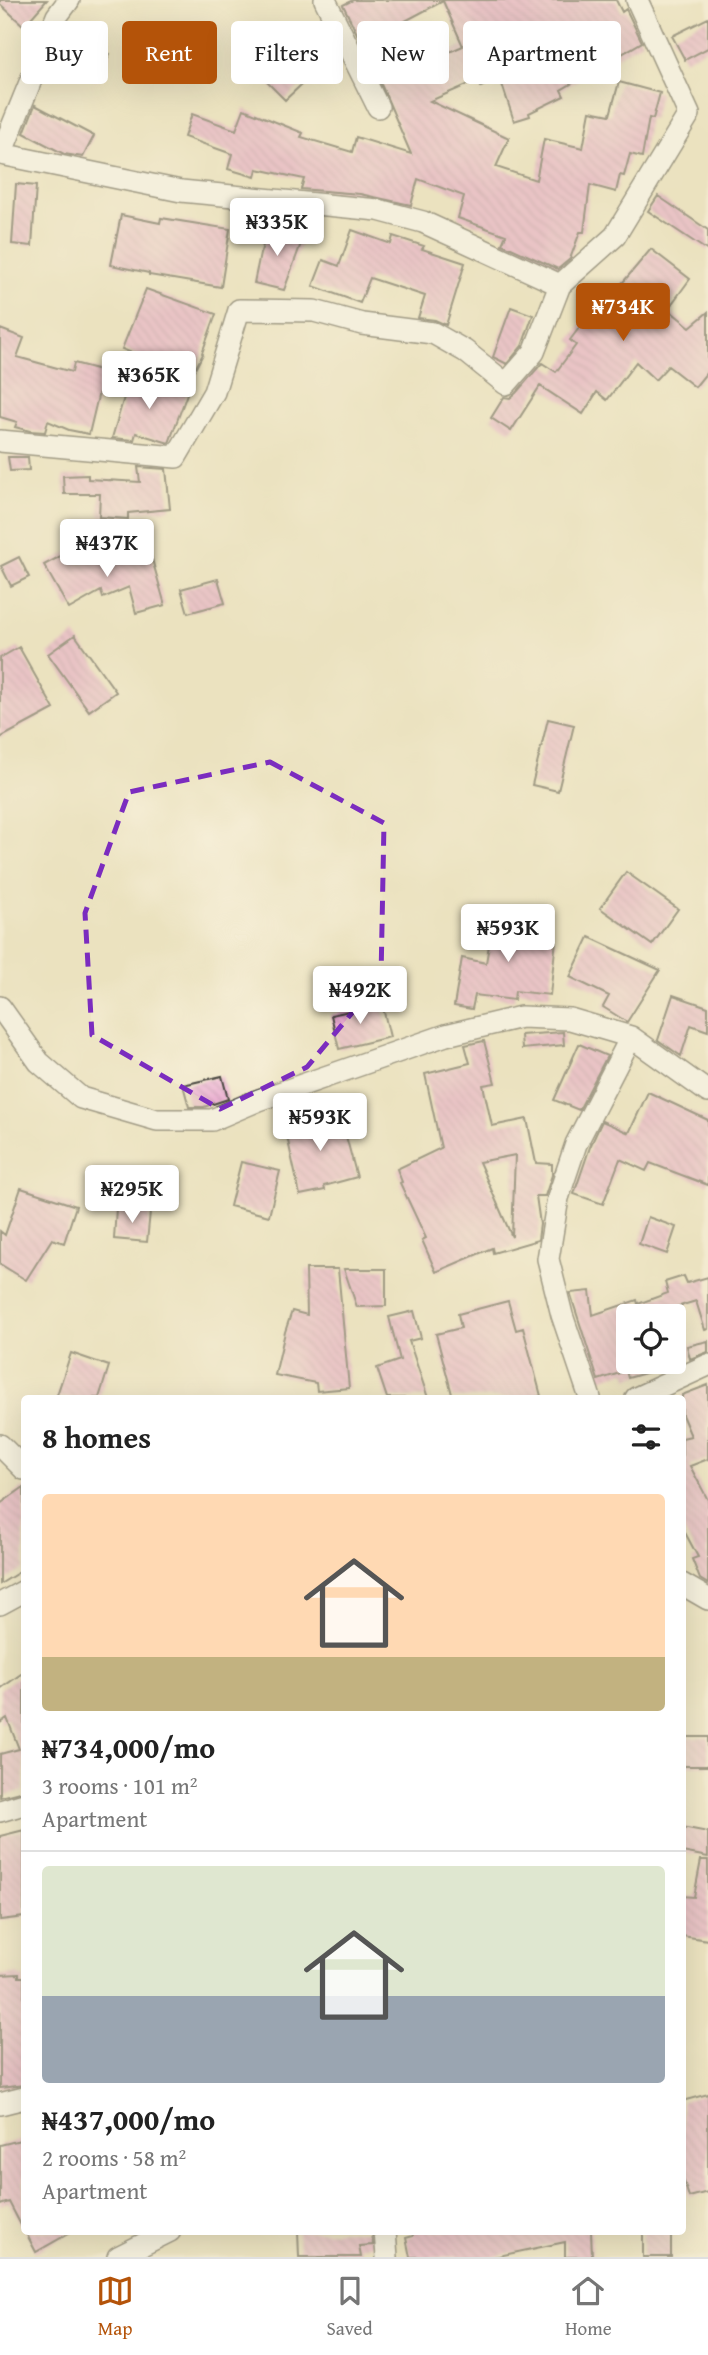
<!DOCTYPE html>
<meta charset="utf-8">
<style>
body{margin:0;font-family:"Gentium Book Plus",serif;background:#f6f6f6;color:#222;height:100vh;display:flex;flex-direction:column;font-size:26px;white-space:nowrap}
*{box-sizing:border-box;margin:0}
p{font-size:23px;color:#767676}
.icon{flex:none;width:38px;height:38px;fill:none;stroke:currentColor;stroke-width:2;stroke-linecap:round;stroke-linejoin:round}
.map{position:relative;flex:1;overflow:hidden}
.sheet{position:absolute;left:21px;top:1395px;width:665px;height:840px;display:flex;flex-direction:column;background:#fff;border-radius:7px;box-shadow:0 7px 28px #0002}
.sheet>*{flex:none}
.guide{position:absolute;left:21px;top:21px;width:667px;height:63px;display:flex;gap:14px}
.controls{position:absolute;left:616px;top:1304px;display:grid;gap:14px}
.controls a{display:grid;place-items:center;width:70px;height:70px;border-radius:7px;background:#fff;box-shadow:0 7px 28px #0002;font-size:35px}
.price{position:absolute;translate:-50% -60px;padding:0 16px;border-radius:7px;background:#fff;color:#222;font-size:23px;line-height:46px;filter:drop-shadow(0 2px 4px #0008)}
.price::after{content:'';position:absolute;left:50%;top:42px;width:21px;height:16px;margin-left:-10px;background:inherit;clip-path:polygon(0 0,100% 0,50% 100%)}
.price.on{background:#b45309;color:#fff}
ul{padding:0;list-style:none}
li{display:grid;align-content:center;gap:14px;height:371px;padding:0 21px}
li+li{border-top:2px solid #e0e0e0}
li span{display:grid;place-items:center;height:217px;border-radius:7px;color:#555}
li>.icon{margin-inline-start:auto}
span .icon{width:126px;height:126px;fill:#fffc;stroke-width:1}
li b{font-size:30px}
h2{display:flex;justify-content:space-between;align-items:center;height:84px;padding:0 21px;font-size:30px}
.tag{padding:0 24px;border-radius:7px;background:#fff;box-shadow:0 7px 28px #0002;font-size:24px;line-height:63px}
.tag.on{background:#b45309;color:#fff}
.menu{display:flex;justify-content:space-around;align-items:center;height:98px;border-top:2px solid #e0e0e0;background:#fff;font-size:19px;color:#767676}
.menu a{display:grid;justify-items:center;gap:4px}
.menu .on{color:#b45309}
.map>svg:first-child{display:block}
</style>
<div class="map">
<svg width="708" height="2257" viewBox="0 0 708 2257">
<defs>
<pattern id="building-back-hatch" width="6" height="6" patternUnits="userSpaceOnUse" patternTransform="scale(1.75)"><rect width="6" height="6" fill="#e79fcd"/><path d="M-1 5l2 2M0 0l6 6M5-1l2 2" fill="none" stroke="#bb82a7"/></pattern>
</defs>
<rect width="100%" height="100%" fill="#fcf5e5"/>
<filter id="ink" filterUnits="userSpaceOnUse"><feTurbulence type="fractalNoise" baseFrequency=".0143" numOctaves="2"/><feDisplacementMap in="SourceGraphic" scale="14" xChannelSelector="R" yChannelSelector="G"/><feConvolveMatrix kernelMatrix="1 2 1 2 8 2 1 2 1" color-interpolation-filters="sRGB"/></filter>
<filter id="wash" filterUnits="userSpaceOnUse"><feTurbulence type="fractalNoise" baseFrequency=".00686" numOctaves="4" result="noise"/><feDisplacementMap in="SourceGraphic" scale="28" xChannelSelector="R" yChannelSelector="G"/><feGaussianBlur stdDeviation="1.57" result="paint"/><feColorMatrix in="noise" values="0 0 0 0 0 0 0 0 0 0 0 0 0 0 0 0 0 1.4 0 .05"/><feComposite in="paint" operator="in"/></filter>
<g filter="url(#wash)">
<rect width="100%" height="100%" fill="#ebe2bf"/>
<g id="blocks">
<path fill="url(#building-back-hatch)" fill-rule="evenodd" d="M0 0H47L24 26 0 4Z
M353 0H616L622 12 626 9 642 42 561 90 564 96 529 113 530 116 514 121 500 78 481 87 478 80 430 101 509 138 496 167 536 180 544 139 583 148 590 111 610 115 619 82 660 93 653 119 649 118 642 157 630 154 624 176 620 175 616 192 590 185 584 232H580L570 259 558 269 502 244 506 235 458 218 464 196 418 179 411 205 360 194 301 189 304 179 257 169 255 177 228 169 232 154 184 137 192 114 236 130 244 109 303 133 301 137 352 152 356 137 411 154 380 82 463 46 443 1 362 44 343 5Z
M708 18V48L685 60 672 36Z
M68 33 110 54 96 81 54 59Z
M312 37 331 57 285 100 265 80Z
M35 105 94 136 83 157 64 154 24 133Z
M16 184 36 186 32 246 12 244Z
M658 196 708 230V251L648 211Z
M121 215 160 223 161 218 230 229 221 287 149 275V273L111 265Z
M270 226 303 238 284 290 254 283 260 254Z
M352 230 391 244 393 236 424 246 422 249 465 263 446 325 435 320 418 318 425 296 370 278 360 303 313 286 323 260 339 266Z
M651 249 690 279 668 309 690 327 708 312V371L695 387 668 366 655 380 636 362 607 400 597 392 583 414 540 386 511 431 491 418 504 397 510 398 516 393 542 363 556 372 576 345 570 340 582 324 584 325 595 311 597 313Z
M146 289 216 314 202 353 203 354 191 377 122 349Z
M511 307 533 315 522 346 507 364 493 357Z
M0 329 24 338 17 357 72 372 74 363 104 371 89 434 69 430 48 421 45 432 30 431 15 427 17 422 0 417Z
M130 377 188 391 169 443 136 433 134 440 112 438Z
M8 457H28L29 470 10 471Z
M138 467 166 469 170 509 128 513V519L99 517 100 494H64L63 476 88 475V479L140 482Z
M70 551 78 564 105 553 109 563 150 552 165 605 136 613 129 587 103 598 101 591 69 609 44 565Z
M19 557 29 577 11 586 1 566Z
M218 579 225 603 188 613 181 589Z
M75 635 116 692 89 711 48 654Z
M19 647 54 709 0 738V658Z
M548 719 574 725 558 791 532 785Z
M626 872 678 909 652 945 600 908Z
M495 910 526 916 522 935 556 940 550 995 515 991 514 1000 475 995 472 1009 454 1006 462 958 486 963Z
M589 937 660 970 627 1022 603 1007 609 996 570 977Z
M673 995 708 1007V1031L691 1025 681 1056 658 1040Z
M382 1004 390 1037 339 1049 331 1015Z
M563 1032 564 1045 522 1049 521 1035Z
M484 1041 495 1083 483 1085 492 1126 527 1119 536 1163 552 1164V1175L545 1196H536L540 1224 538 1240 493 1253 492 1248 436 1272 422 1240 426 1238 400 1183 402 1182 397 1169 441 1148 425 1074 470 1063 465 1045ZM515 1155 512 1237 479 1162Z
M579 1044 607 1056 579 1110 554 1100Z
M222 1076 228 1099 204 1107H189L183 1085Z
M648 1092 708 1120V1185L650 1163 646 1171 620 1159 603 1204 574 1194 590 1147 602 1121 629 1133Z
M340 1114 357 1177 324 1186 325 1190 300 1195 284 1123 308 1117 309 1122Z
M241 1162 280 1171 269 1216 230 1206Z
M21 1188 76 1206 64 1243 52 1239 26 1280 0 1264V1231L5 1235Z
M116 1208 150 1212 147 1242 114 1239Z
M648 1217 676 1227 667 1254 639 1244Z
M306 1269H338L349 1388 317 1391 316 1383 275 1375 285 1332 292 1311 307 1315Z
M344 1269H386V1306L357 1307Z
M684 1276 687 1283 708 1277V1329L705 1330 696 1301 647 1316H628V1362H669L670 1366 628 1378 626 1371 598 1380 570 1293 590 1291 593 1315 637 1300 638 1304 668 1293 665 1282Z
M508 1301 516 1330 523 1328 541 1396 532 1398H453L436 1334 461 1328 458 1314Z
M414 1311 421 1338 409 1341 428 1398H387L377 1368 400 1360 389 1317Z
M708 1341V1352L690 1359 687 1346Z
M71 1353 109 1366 99 1398H56Z
M708 1385V1459L690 1466 708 1500V1584L700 1579 692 1559 698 1557 682 1527V1438L691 1436 682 1415V1395Z
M24 1487V1569L0 1584V1504Z
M24 1672V1791L0 1797V1754L19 1749 7 1718 0 1723V1689Z
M682 1737H708V1766H683Z
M682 1827 708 1832V1857L682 1852Z
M24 1830V1917L0 1920V1836Z
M701 1860H708V1940L682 1936V1896L694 1897Z
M19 1974V1977H24V2085L0 2088V1975Z
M708 2094V2192L689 2197 682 2175V2101Z
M24 2139V2231L9 2202 0 2205V2145Z
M25 2231H73L36 2252Z
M298 2231H372L373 2245 359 2246 361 2257H299Z
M412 2231H591L592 2257H565V2242L494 2257H410L406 2238 413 2236Z
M643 2231H671V2257H643Z"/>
</g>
</g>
<g filter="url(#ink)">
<use href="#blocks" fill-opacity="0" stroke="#484641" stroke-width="2"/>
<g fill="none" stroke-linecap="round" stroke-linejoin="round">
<g stroke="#484641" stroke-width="24">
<path id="minor" d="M69 0 57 16 1 154 181 191 378 210 423 222 560 285
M325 0 378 107
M0 441 176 457 214 392 239 310 314 311 362 324 433 333 465 351 506 384 534 352 560 285 615 236 689 114 637 0
M0 1007 39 1062 81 1098 157 1120H212L259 1100 446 1035 521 1017 570 1019 631 1037 708 1092
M590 1398 562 1315 548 1259 558 1198 576 1144 631 1037
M636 1398 708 1365
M0 1445 24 1469
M682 1584 708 1599
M0 1604 24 1591
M0 1811 24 1804
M0 2104 24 2098
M385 2231 387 2257
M118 2257 170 2231"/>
</g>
<use href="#minor" stroke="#fff" stroke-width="21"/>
</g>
</g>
<path d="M0 0H708V2257H0ZM270 762 384 823 381 978 307 1067 220 1109 92 1035 85 913 129 792Z" fill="#ebe2bf" fill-opacity=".55" fill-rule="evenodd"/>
<path fill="none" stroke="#7b2cbf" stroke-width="5" stroke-dasharray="14 9" stroke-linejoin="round" d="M270 762 384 823 381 978 307 1067 220 1109 92 1035 85 913 129 792Z"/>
</svg>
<div class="controls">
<a><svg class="icon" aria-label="locate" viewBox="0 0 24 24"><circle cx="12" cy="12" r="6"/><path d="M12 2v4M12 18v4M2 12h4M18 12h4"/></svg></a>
</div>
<b class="price" style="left:277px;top:258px">₦335K</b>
<b class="price on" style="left:623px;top:343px">₦734K</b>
<b class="price" style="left:149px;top:411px">₦365K</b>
<b class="price" style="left:107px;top:579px">₦437K</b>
<b class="price" style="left:508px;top:964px">₦593K</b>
<b class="price" style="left:360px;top:1026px">₦492K</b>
<b class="price" style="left:320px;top:1153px">₦593K</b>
<b class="price" style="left:132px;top:1225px">₦295K</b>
<div class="guide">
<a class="tag">Buy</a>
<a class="tag on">Rent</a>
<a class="tag">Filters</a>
<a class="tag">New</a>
<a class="tag">Apartment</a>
</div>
<section class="sheet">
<h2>8 homes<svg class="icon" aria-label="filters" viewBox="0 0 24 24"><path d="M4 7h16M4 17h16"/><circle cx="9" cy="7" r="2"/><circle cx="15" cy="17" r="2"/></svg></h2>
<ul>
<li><span style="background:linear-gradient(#ffd9b3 75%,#c2b280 0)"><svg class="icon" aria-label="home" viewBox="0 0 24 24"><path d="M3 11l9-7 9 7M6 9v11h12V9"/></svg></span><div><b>₦734,000/mo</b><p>3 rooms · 101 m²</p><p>Apartment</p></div></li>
<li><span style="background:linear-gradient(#dfe7d0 60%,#9aa5b1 0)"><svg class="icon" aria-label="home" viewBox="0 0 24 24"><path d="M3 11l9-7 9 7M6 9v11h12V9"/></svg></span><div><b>₦437,000/mo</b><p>2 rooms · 58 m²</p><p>Apartment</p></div></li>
</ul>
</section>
</div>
<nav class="menu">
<a class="on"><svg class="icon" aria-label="map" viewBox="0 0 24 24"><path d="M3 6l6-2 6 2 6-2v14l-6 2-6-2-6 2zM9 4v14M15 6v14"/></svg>Map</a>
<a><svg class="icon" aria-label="saved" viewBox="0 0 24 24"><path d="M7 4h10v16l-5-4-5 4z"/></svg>Saved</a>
<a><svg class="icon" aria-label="home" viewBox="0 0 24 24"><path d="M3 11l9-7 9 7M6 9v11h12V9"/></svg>Home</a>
</nav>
